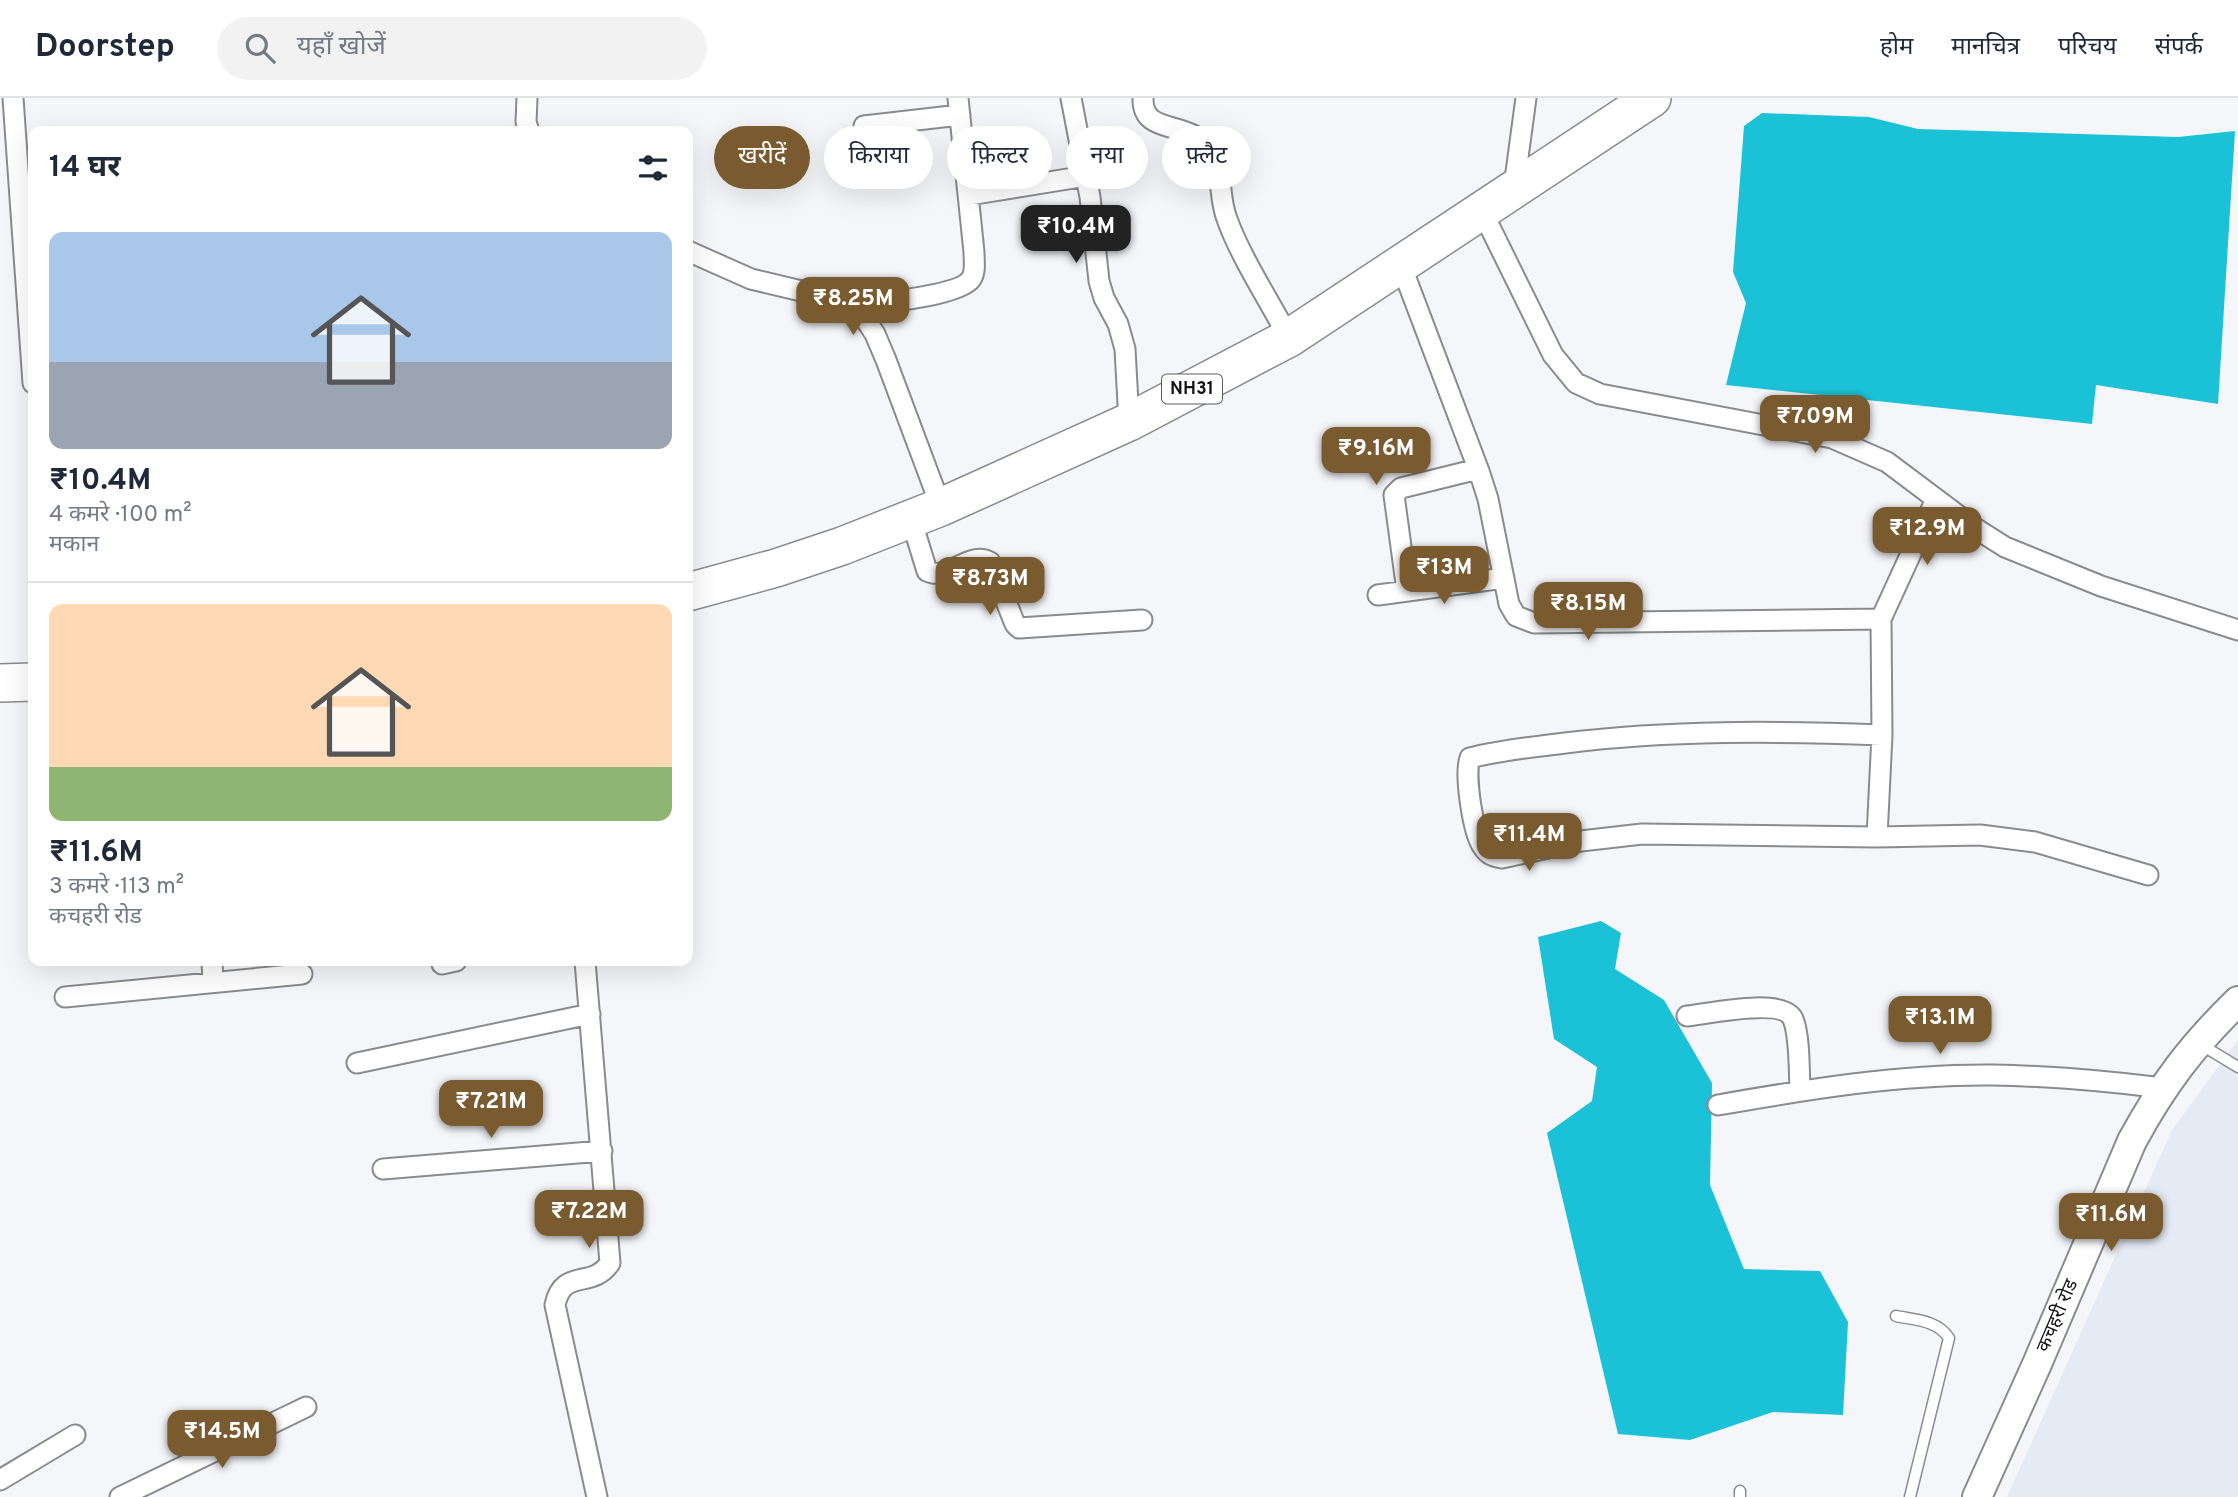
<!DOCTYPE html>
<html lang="hi">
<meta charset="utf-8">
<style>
body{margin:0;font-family:Overpass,"Noto Sans Devanagari",sans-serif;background:#f2f2f3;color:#1f2937;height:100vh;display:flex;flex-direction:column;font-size:26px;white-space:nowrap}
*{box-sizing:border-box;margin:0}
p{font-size:23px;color:#747a83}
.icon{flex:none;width:38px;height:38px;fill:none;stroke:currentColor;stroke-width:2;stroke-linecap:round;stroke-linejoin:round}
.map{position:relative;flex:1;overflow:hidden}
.panel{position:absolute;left:28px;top:28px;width:665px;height:840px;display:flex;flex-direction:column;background:#fff;border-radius:14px;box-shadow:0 7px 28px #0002}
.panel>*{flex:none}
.hud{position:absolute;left:714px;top:28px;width:665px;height:63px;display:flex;gap:14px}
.price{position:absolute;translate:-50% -60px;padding:0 16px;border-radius:14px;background:#7a5b30;color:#fff;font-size:23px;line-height:46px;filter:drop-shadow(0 2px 4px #0008)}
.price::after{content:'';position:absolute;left:50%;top:42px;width:21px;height:16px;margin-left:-10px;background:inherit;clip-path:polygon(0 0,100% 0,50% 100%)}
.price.active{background:#222;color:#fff}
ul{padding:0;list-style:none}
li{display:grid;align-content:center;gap:14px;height:371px;padding:0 21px}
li+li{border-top:2px solid #e0e1e3}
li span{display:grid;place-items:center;height:217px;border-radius:14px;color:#555}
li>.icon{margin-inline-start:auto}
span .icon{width:126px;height:126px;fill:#fffc;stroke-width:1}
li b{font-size:30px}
h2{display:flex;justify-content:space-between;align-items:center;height:84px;padding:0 21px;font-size:30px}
.tag{padding:0 24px;border-radius:32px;background:#fff;box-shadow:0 7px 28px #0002;font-size:24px;line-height:63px}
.tag.active{background:#7a5b30;color:#fff}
header{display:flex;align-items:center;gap:42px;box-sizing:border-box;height:98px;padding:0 35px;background:#fff;border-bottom:2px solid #e0e1e3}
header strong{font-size:33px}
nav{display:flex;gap:38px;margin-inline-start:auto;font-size:24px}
.search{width:490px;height:63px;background:#f2f2f3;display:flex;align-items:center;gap:18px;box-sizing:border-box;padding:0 24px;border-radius:38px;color:#747a83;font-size:26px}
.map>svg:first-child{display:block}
</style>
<header>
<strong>Doorstep</strong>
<div class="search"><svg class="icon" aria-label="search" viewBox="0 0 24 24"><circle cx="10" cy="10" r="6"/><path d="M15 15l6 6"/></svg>यहाँ खोजें</div>
<nav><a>होम</a><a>मानचित्र</a><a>परिचय</a><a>संपर्क</a></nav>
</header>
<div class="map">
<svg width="2238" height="1399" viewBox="0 0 2238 1399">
<rect width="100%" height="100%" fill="#f4f6f9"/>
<path fill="#e5ebf4" d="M2238 942V1399H2007L2172 1032Z"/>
<path fill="#1bc1d7" d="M1762 15 1869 19 1918 31 2178 39 2235 33 2218 306 2096 287 2092 326 1726 287 1746 205 1733 174 1744 28Z
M1601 823 1621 835 1615 871 1664 902 1712 985 1710 1087 1744 1171 1820 1173 1848 1224 1843 1317 1773 1314 1690 1342 1618 1336 1547 1035 1592 1003 1597 969 1554 941 1538 839Z"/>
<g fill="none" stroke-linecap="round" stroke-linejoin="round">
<g stroke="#898b8e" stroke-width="13">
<path id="lane" d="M2200 946 2238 969
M1896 1218C1915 1222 1937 1222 1949 1240L1910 1399
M1740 1393V1399"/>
</g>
<g stroke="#898b8e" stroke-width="23">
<path id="street" d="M13 0 33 285
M527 0 526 24 529 33
M1071 0 1090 99 1099 183 1104 200 1118 226 1125 251 1129 324
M1143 0C1142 40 1191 19 1211 54 1224 76 1218 98 1227 121 1240 158 1270 204 1289 240
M864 28 960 17
M1514 89 1526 0
M969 97 1086 78
M1482 113 1553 257 1576 285 1600 296 1832 340 1887 364 1975 430 2005 449 2101 488 2238 532
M688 153 751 181 835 201 866 222 875 236 886 262 941 409
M1401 167 1479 373 1488 401 1509 506 1516 518 1534 525 1881 521 1882 637 1877 739
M849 209C872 206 960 198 971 181 976 174 974 163 974 154L958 0
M911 421 927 473C948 484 969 452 990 464L1015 526 1019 530 1142 522
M1407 493 1394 397 1401 390 1478 371
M1378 497 1504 480
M1881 521 1936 401
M1882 637C1776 633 1671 632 1565 645 1534 649 1501 652 1470 660 1464 676 1473 736 1483 749 1488 757 1493 758 1502 760L1581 743 1642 736 1877 739 1980 737 2035 744 2148 777
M212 863 213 884
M585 863 610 1165C592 1192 563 1169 555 1207L597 1399
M442 866 456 863
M65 899 302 876
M1687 918C1707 916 1783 899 1793 921 1800 938 1799 973 1800 992
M357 965 590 916
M1718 1007C1809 991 1901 976 1993 977 2050 978 2107 983 2163 990
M383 1071 602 1053
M0 1382 75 1337
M120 1399 306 1309"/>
</g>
<g stroke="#898b8e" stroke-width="32">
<path id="secondary" d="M1977 1399 2037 1266 2132 1043C2163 986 2191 949 2238 903"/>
</g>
<g stroke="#898b8e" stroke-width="40">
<path id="highway" d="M688 494 776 470 842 448 941 409 1129 324 1289 240 1652 0
M0 585 33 584"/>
</g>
<use href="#lane" stroke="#fff" stroke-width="10"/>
<use href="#street" stroke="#fff" stroke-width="19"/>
<use href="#secondary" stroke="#fff" stroke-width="28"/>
<use href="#highway" stroke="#fff" stroke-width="37"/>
</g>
<g text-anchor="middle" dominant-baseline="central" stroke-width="5" stroke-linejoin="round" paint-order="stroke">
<rect fill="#fff" stroke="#5a5a5b" stroke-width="2" x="1162" y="276.5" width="60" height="29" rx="5"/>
<g font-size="18" font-weight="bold" fill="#131415">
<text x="1192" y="291">NH31</text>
</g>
<g font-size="19" fill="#131415" stroke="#fff">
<text transform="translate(2058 1218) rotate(-67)">कचहरी रोड</text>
</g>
</g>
</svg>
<b class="price active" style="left:1076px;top:167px">₹10.4M</b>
<b class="price" style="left:853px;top:239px">₹8.25M</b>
<b class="price" style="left:1815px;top:357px">₹7.09M</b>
<b class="price" style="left:1376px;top:389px">₹9.16M</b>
<b class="price" style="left:1927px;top:469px">₹12.9M</b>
<b class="price" style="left:1444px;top:508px">₹13M</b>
<b class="price" style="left:990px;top:519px">₹8.73M</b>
<b class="price" style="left:1588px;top:544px">₹8.15M</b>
<b class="price" style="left:1529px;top:775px">₹11.4M</b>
<b class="price" style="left:1940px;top:958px">₹13.1M</b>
<b class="price" style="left:491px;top:1042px">₹7.21M</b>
<b class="price" style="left:589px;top:1152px">₹7.22M</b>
<b class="price" style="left:2111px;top:1155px">₹11.6M</b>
<b class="price" style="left:222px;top:1372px">₹14.5M</b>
<div class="hud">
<a class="tag active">खरीदें</a>
<a class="tag">किराया</a>
<a class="tag">फ़िल्टर</a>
<a class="tag">नया</a>
<a class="tag">फ़्लैट</a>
</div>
<section class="panel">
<h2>14 घर<svg class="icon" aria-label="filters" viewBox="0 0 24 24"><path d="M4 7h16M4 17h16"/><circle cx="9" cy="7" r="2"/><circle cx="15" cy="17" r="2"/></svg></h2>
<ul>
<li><span style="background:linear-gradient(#a9c7e8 60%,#9aa5b1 0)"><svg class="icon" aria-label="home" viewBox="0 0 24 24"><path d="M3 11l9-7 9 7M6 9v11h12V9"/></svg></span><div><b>₹10.4M</b><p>4 कमरे · 100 m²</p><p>मकान</p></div></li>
<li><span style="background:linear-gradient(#ffd9b3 75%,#8fb573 0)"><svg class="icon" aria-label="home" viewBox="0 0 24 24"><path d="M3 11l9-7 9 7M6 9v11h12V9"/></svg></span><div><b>₹11.6M</b><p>3 कमरे · 113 m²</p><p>कचहरी रोड</p></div></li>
</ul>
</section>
</div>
